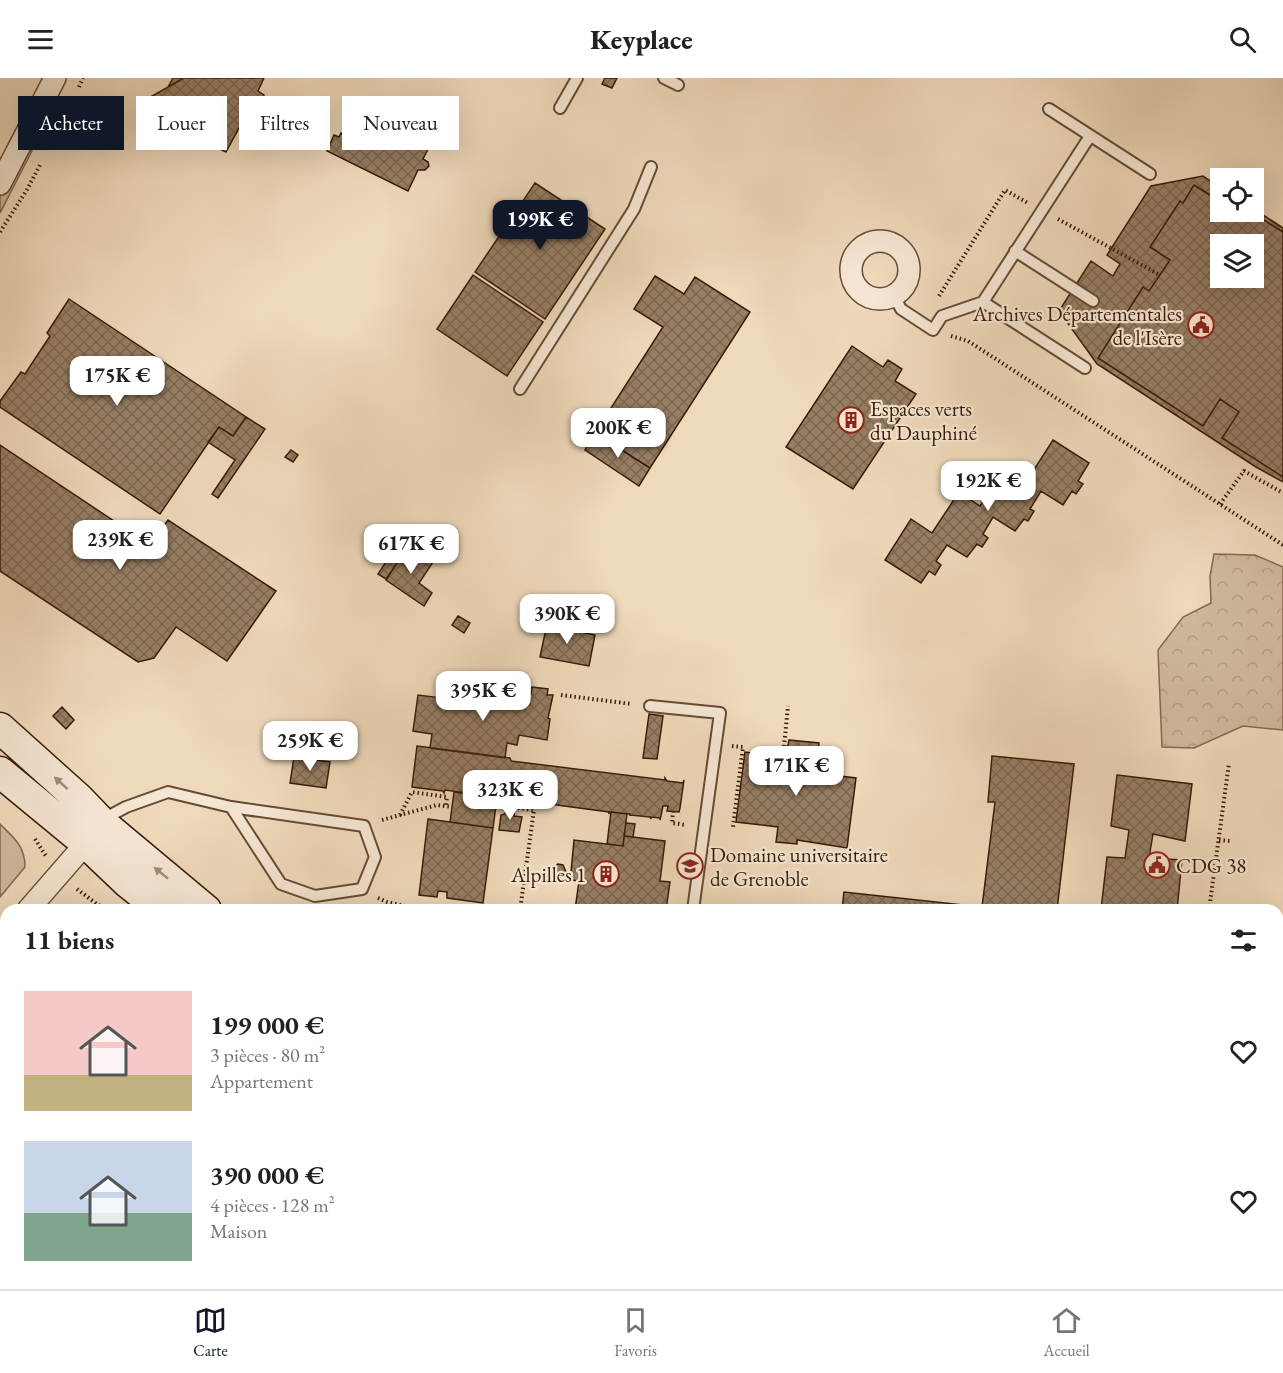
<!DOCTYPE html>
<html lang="fr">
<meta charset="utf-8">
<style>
body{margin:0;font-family:"EB Garamond",serif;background:#f2f2f2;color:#222;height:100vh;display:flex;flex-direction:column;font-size:22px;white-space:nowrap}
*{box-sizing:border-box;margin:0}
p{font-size:20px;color:#767676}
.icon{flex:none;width:33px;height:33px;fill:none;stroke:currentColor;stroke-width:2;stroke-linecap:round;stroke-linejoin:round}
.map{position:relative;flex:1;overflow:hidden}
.drawer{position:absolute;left:0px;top:826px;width:1284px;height:386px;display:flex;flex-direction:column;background:#fff;border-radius:18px 18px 0 0;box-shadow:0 6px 24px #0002}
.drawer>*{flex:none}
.top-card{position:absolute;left:18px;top:18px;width:600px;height:54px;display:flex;gap:12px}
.tools{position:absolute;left:1210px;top:90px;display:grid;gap:12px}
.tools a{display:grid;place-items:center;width:54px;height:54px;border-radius:0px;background:#fff;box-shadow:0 6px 24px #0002;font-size:30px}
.price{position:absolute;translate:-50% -51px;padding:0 14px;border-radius:12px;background:#fff;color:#222;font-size:20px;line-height:39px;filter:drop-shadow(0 2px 3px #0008)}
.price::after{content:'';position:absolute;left:50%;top:36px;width:18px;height:14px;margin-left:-9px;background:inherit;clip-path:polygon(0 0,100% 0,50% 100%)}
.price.current{background:#111827;color:#fff}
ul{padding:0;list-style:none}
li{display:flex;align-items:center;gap:18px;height:150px;padding:0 24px}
li span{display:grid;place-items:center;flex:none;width:168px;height:120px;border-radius:0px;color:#555}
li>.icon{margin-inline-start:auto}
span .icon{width:72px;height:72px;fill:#fffc;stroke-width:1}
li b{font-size:26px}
h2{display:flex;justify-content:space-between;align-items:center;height:72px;padding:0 24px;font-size:26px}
.pill{padding:0 21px;border-radius:0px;background:#fff;box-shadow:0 6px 24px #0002;font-size:21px;line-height:54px}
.pill.current{background:#111827;color:#fff}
header{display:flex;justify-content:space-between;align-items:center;height:78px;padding:0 24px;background:#fff;font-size:27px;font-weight:800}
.menu{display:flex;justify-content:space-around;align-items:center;height:84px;border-top:2px solid #e0e0e0;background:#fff;font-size:16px;color:#767676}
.menu a{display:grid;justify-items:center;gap:3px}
.menu .current{color:#111827}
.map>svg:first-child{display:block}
</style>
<header><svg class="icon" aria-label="menu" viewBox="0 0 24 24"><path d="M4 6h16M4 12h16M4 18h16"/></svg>Keyplace<svg class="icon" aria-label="search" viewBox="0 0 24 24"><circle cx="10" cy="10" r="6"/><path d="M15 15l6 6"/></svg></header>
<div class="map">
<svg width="1283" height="1211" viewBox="0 0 1283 1211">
<defs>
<pattern id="forest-crowns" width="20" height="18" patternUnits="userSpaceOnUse" patternTransform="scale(1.5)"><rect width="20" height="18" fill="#d0b99c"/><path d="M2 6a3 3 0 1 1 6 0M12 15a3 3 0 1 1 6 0" fill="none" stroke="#b39e85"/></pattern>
<pattern id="building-cross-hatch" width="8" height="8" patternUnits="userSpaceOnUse" patternTransform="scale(1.5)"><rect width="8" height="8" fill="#977e64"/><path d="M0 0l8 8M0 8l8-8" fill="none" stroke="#7c6650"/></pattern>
</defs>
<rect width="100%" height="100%" fill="#efd9bb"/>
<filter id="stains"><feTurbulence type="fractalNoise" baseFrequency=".00333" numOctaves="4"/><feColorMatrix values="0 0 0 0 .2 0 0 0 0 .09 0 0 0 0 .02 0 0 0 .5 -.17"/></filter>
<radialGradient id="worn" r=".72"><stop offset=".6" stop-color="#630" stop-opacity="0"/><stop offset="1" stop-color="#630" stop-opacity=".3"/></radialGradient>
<path fill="#d0b99c" stroke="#846a51" stroke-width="1.5" d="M24 67 32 73 0 135V117Z
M0 746C14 760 25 768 25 789L0 819Z
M1283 1022V1062L1278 1057V1026Z
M1187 1206H1220L1219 1211H1186Z"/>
<path fill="url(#forest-crowns)" stroke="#846a51" stroke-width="1.5" d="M1214 476 1255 477 1283 489V652L1243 648 1194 670 1162 669 1158 572 1183 539 1211 525 1210 498Z"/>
<path fill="url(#building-cross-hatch)" stroke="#381b06" stroke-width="1.5" fill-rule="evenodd" d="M173 0H184L168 9Z
M184 0H264L258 13 264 17 257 29 252 26 226 74 205 64 212 49 184 35 176 49 154 38 159 30 145 22Z
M605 0H617L612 10 602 6Z
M448 32 423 81 428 84 429 88 425 92H418L408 113 327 73 334 57 339 59 341 55 358 63 410 45 415 48 419 42Z
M1203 98 1221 110V124L1194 107 1183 125 1180 123 1150 169 1170 182 1149 213 1143 209 1098 280 1203 348 1220 321 1239 334 1222 360 1283 399V404L1256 389 1097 286 1059 233 1091 183 1113 198 1120 186 1107 177 1151 108Z
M535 105 605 151 545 241 475 194Z
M1194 107 1221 124V134H1251L1283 154V399L1222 360 1239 334 1220 321 1203 348 1098 280 1143 209 1149 213 1170 182 1150 169 1180 123 1183 125ZM1221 166H1254V200H1221Z
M1254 131 1283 150V154L1251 134H1254Z
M473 197 543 244 507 298 437 251Z
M655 198 684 216 695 199 750 234 650 390 595 355 663 249 634 231Z
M69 221 246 339 233 358 219 349 160 436 0 329V323L21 294 25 296 50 258 47 255Z
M852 268 883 289 888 282 902 291 895 303 916 316 853 411 786 369Z
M246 339 265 351 218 420 212 416 235 382 208 364 219 349 233 358Z
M595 355 650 390 639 408 585 372Z
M1053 362 1089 385 1078 403 1083 406 1076 416 1072 413 1063 427 1041 413 1030 431 1034 433 1028 443 1024 441 1015 453 993 439 983 456 988 460 982 469 977 466 967 479 947 467 936 483 941 487 935 497 929 493 921 505 885 482 911 441 932 455 959 414 980 428 1006 387 1028 401Z
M0 367 150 467 168 442 276 513 227 583 176 549 154 580 138 584 0 493Z
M291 372 298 377 293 384 285 379Z
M398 466 407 471 386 501 378 496Z
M408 468 433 484 419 505 432 515 424 528 386 502Z
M458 538 470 545 464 555 452 547Z
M547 546 595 557 589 588 540 579Z
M532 609 548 611 547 617H553L548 640 550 641 547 662 519 657 517 667 507 665 505 680 430 670 432 656 413 653 418 617 450 621V618L522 627 523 615 531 616Z
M62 629 74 642 66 651 53 638Z
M649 636 663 638 657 681 643 680Z
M789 662 819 665 815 695 856 700 847 770 797 762V766L776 764 778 749 736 744 745 674 786 679Z
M417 668 510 680 511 683 665 702V700L667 703 683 705 684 702 680 730 679 734 667 733 668 728H663L660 742V740L651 739V741L650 739 630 737V738V736L610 734 609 736V734L445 712 444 715 443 713 412 709Z
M992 678 1074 686 1057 832H842L844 814 982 829 995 724H988Z
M294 679 330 684 326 710 290 705Z
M1117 697 1192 706 1185 763 1153 756 1149 780 1182 782 1177 832H1101L1107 779 1125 780 1129 752 1111 748Z
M454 714 497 720 493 750 450 744Z
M507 728 515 729 514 738 522 739 519 754 499 752 501 737 505 736Z
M611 734 627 736 623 768 607 766Z
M428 741 493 750 483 825 447 820V814L438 813 437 819 419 817Z
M626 745 635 746 633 759 624 758Z
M624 758 665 763 660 803 670 804 666 832H575L579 803 555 800 552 797 551 790 558 786 563 787 566 794H571L574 762 623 768Z
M1078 829 1086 832H1069L1073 830Z"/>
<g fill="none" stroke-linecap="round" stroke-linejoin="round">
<g stroke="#664a33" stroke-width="14">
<path id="lane" d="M664 0 678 7
M560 30 577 0
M1049 31 1150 96
M1015 173 1093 223
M894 218 901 231 933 252 942 238 983 224 1090 58
M983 224 1085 290
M520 311 634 131 651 89
M650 628 720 635 693 832
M104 745 113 736 126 729 168 714 231 729 364 748 375 779 362 811 315 818 281 806 231 729"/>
</g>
<g stroke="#664a33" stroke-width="24">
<path id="street" d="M0 106 55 0
M851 192a29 29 0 1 1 58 0a29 29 0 1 1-58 0Z
M28 832 94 756
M0 871 6 862"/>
</g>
<g stroke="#381b06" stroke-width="33">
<path id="secondary" d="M0 650 78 720 103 746 206 832
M0 694 86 765 127 804 162 832
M1278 1012 1283 1010
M1278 1072 1283 1075
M1278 1124 1283 1110
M1248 1211 1250 1206"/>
</g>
<path stroke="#381b06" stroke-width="4" stroke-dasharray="1.5 3" stroke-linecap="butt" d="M79 9 83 0
M1058 141 1160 197
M0 154 28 110 41 85
M939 218 1005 112 1028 125
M951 258 968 263 1283 467
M1220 426 1244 393 1283 415
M561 617 632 626
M732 668 743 669 733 749
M788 669H784L788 628
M517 722V730L534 732 520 832
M673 733 672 745 686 747
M400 737 412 714 447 719 446 728
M382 742 437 727 452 729
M35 761 46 778
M1219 762 1230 763
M77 811 98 827 112 832
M378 820 387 824 423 832
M1209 831 1218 832
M1209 832 1229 685
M1 957H6
M1278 960 1283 961
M527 1206 532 1211"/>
<use href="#lane" stroke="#f5e6d3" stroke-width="10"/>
<use href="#street" stroke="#f5e6d3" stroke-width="21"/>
<use href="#secondary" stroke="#f5e6d3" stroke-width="30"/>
</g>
<defs><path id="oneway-solid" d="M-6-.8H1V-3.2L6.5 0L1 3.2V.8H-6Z" transform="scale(1.5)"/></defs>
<g fill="#a08b77">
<use href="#oneway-solid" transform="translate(61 705) rotate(-138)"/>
<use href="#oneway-solid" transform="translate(161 795) rotate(-141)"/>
</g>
<defs>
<g id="civic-ring" transform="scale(1.35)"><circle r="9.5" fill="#f5e6d3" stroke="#8f2418" stroke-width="1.5"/><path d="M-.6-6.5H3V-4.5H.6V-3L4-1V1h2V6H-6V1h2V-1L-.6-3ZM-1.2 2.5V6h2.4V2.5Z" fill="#8f2418"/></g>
<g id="building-ring" transform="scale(1.35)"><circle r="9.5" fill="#f5e6d3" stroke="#8f2418" stroke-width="1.5"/><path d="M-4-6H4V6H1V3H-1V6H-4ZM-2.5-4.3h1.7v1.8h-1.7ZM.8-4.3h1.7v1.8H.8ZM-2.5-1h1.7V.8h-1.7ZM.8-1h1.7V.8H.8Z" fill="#8f2418"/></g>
<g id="university-ring" transform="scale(1.35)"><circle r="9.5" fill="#f5e6d3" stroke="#8f2418" stroke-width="1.5"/><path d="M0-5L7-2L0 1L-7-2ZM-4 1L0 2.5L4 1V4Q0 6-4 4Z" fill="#8f2418"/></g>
</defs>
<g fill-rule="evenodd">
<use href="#civic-ring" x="1201" y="247"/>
<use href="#building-ring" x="851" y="342"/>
<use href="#civic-ring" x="1157" y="787"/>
<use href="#university-ring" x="690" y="788"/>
<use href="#building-ring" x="606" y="796"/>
</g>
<g text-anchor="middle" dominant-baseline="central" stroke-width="4.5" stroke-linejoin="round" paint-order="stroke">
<g font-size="21" fill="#381b06" stroke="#f5e6d3" text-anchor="start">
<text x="1182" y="235" text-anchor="end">Archives Départementales<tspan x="1182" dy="24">de l'Isère</tspan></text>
<text x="870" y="330">Espaces verts<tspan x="870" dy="24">du Dauphiné</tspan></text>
<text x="710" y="776">Domaine universitaire<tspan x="710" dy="24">de Grenoble</tspan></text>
<text x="1176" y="787">CDG 38</text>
<text x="586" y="796" text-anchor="end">Alpilles 1</text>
</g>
</g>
<rect width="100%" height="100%" filter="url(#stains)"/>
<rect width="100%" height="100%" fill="url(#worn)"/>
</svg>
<div class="tools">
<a><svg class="icon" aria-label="locate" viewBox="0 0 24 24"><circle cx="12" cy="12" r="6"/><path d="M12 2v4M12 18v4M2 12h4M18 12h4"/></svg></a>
<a><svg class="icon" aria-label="layers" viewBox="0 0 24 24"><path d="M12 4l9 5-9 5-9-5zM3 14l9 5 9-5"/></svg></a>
</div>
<b class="price current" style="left:540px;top:173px">199K €</b>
<b class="price" style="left:117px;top:329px">175K €</b>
<b class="price" style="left:618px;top:381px">200K €</b>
<b class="price" style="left:988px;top:434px">192K €</b>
<b class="price" style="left:120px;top:493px">239K €</b>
<b class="price" style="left:411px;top:497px">617K €</b>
<b class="price" style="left:567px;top:567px">390K €</b>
<b class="price" style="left:483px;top:644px">395K €</b>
<b class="price" style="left:310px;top:694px">259K €</b>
<b class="price" style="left:796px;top:719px">171K €</b>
<b class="price" style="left:510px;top:743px">323K €</b>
<div class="top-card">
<a class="pill current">Acheter</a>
<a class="pill">Louer</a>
<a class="pill">Filtres</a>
<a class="pill">Nouveau</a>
</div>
<section class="drawer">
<h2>11 biens<svg class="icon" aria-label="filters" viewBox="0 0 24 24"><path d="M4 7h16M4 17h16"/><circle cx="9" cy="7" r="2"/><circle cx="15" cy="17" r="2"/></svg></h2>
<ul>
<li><span style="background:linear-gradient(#f6c9c9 70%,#c2b280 0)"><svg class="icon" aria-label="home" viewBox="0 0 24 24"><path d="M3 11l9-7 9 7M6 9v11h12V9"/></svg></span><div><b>199 000 €</b><p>3 pièces · 80 m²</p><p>Appartement</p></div><svg class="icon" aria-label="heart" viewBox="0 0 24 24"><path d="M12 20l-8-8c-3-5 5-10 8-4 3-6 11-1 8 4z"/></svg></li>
<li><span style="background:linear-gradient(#c9d6e8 60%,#7fa58c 0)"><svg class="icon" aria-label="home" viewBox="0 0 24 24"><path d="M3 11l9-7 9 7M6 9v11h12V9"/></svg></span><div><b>390 000 €</b><p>4 pièces · 128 m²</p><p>Maison</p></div><svg class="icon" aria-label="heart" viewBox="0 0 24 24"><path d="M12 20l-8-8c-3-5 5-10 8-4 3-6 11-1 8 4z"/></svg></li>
</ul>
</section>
</div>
<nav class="menu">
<a class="current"><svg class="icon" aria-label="map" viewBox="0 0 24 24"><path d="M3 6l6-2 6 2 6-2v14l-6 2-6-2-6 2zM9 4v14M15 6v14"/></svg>Carte</a>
<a><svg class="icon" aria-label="saved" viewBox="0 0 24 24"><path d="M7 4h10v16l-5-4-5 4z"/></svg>Favoris</a>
<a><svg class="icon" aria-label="home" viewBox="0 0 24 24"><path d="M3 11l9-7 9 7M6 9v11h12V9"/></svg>Accueil</a>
</nav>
